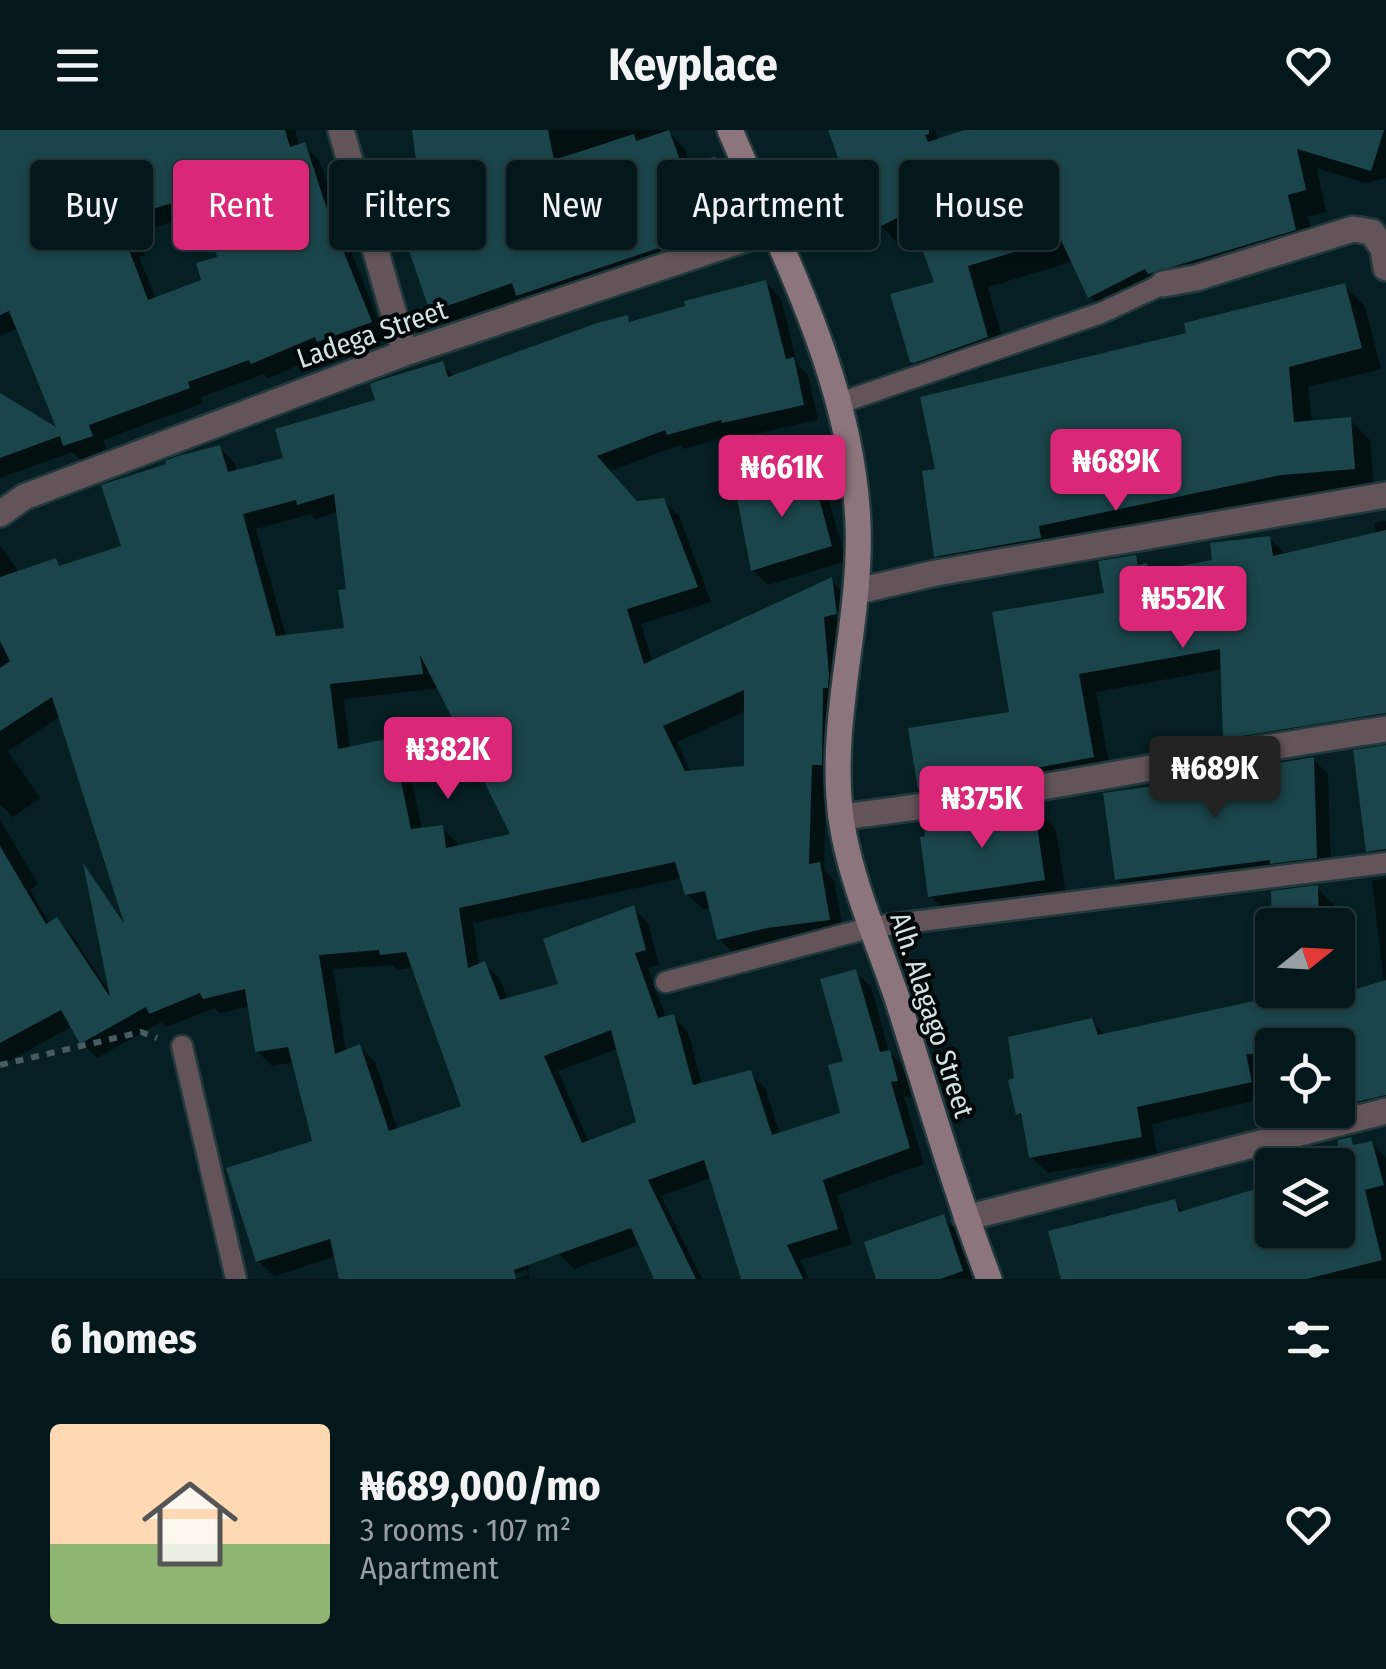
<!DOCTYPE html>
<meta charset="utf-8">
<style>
body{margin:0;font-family:"Fira Sans Condensed",sans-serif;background:#0d2023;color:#f1f3f6;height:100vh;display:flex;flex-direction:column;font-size:38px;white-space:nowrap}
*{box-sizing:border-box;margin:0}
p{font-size:32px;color:#979fa2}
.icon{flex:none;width:55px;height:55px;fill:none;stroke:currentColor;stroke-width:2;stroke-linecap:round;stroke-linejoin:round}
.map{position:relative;height:1149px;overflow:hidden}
.panel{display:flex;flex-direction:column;background:#04171a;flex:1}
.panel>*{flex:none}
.hud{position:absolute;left:30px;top:30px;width:1328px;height:90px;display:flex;gap:20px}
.needle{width:65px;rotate:72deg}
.fabs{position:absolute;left:1255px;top:778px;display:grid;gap:20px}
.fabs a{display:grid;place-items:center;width:100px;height:100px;border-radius:10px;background:#04171a;box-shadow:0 2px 8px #0004,0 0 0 2px #253639;font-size:50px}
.price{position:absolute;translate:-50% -85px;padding:0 22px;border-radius:10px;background:#db2777;color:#fff;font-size:32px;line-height:65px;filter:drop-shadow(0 2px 5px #0008)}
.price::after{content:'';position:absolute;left:50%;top:60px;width:30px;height:22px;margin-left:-15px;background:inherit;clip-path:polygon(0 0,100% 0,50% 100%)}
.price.current{background:#222;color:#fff}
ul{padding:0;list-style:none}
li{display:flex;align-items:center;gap:30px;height:250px;padding:0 50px}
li+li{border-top:2px solid #253639}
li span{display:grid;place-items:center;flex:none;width:280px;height:200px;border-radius:10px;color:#555}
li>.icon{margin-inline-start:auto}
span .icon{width:120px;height:120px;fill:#fffc;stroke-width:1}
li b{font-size:42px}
h2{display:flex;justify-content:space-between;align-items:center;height:120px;padding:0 50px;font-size:42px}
.chip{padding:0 35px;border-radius:10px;background:#04171a;box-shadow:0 2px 8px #0004,0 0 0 2px #253639;font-size:35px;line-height:90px}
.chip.current{background:#db2777;color:#fff}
header{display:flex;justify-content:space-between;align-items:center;height:130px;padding:0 50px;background:#04171a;font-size:45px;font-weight:700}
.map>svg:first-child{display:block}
</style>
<header><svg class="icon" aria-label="menu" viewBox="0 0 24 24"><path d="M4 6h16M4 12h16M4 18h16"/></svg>Keyplace<svg class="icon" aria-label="heart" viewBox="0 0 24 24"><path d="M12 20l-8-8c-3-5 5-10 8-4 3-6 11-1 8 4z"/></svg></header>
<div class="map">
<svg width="1386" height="1149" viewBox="0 0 1386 1149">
<rect width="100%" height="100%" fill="#051f22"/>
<path fill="#0007" fill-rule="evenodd" d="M0 0H188L220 79 136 102 145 125 139 127 156 169 205 152 220 129 228 0H295L299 16 304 15 319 30 345 106 385 207 334 226 330 222 268 248 264 244 201 267 203 273 103 310 106 319 81 330 72 322 0 348V266L61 303 18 198 0 206Z
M456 0H667L685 19 691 37 714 29 730 46 754 108 449 197 432 180 424 71Z
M831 0H935L939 11 972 0H1386V48L1365 53 1317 38 1326 82 1308 86 1316 121 1167 159 1111 188 1090 166 1074 131 988 157 1008 229 936 253 912 231 938 153 921 108 902 117 881 96 867 55 843 34Z
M766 153 781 168 797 234 808 245 818 290 740 307 736 304 684 319 680 315 610 341 638 373 663 371 679 386 711 472 641 494 653 533 831 450 846 465 851 499 838 502 843 561 826 649 824 740 834 750 844 804 734 824 719 809 711 778 703 779 687 764 683 748 473 793 479 836 485 834 500 849 508 870 561 855 633 778 648 793 659 835 648 838 666 888 673 886 688 902 702 955 750 943 765 958 780 1005 843 984 856 842 871 857 889 922 905 938 911 966 904 967 924 1034 837 1065 852 1114 800 1130 809 1149H743L712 1047 661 1066 702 1149H657L641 1114 574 1139 559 1124 524 1033 529 1149H514L528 1145 527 1140 494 1149H342L336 1126 274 1146 258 1131 315 1013 295 932 272 936 257 921 250 876 220 883 215 878 166 897 161 892 97 928 82 913 73 896 3 934 0 931V690L38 754 30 760 50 794 57 790 72 805 112 866 87 741 135 806 61 586 8 621 40 668 13 687 0 674V416L20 443 55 431 62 438 124 418 220 318 235 333 237 342 287 329 442 234 455 247 627 188 632 193ZM339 382 349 461 347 500 286 507 256 399 311 384 315 389ZM440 558 514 706 458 718 457 713 442 698 422 700 407 626 391 611 350 619 344 569ZM746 581 747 638 691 643 677 612ZM393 835 398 840 415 837 465 978 398 1001 375 932 360 917 346 922 333 839ZM619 918 639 993 589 1013 558 941Z
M1344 156 1365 176 1381 239 1308 257 1312 293 1350 290 1370 310 1374 358 1303 365 1058 416 957 446 937 426 938 341 1189 205Z
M811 345 826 360 846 431 768 455 753 440Z
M1386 391V502L1213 541 1096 562 1111 645 938 677 920 659 1012 584 1135 427 1154 444 1215 432 1269 408 1286 425 1376 405 1374 393Z
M1377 555 1381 600 1241 623 1226 608Z
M1386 627V737H1385L1368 721Z
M1313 629 1328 644 1331 742 1132 764 1117 749 1227 648Z
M1034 677 1056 700 1067 772 953 788 930 766Z
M1386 748V976L1322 985 1317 980H1338V915H1272V967L1152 994 1157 1024 1048 1043 1031 1027 1025 990 1018 983 1091 891 1106 906 1279 868 1278 860H1337V868L1384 853 1372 751Z
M1317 758 1334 775V795H1275Z
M1372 1013 1386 1028V1149H1063L1174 1072 1185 1083 1272 1056V1100H1338V1035H1299L1298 1032Z
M943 1087 958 1102 974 1149H879Z"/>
<path fill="#1a454a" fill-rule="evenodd" d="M0 0H285L290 17 305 12 330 88 372 192 317 212 315 207 251 234 249 230 188 252 190 258 89 295 93 306 63 316 60 306 0 328V263L56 297 9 181 0 185ZM201 65 217 127 196 133 201 150 148 170 126 112 131 110 123 87Z
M412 0H548L554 30 634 4 636 11 669 0 683 38 715 26 739 91 516 166 512 153 430 182 394 77 421 69Z
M828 0H929V4L925 5 928 12 964 0H1384L1371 41 1297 19 1306 60 1288 65 1296 100 1148 144 1145 139 1088 168 1060 108 968 136 988 207 914 233 910 232 890 164 934 152 909 82 879 97 856 30 841 36Z
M766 150 786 229 794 227 804 275 722 293 721 290 667 305 665 300 597 326 637 371 664 368 698 457 627 479 644 534 832 447 837 484 824 487 829 545 828 558H823L822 635H812L809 734 820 732 830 790 767 798 717 810 705 761 685 765 675 732 459 778 468 838 485 831 500 870 558 854 543 809 634 775 646 820 635 823 658 888 674 884 693 955 751 940 772 1005 840 983 828 935 843 931 820 849 856 839 880 922 890 920 898 951 891 952 910 1018 823 1050 838 1099 787 1115 803 1149H741L704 1030 648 1050 696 1149H654L631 1098 514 1140 516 1149H339L330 1109 256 1132 226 1038 312 1011 288 917 255 922 245 859 203 869 200 863 149 884 146 877 80 914 61 880 0 913V716L46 794 57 787 110 867 83 733 124 793 52 567 0 601V538L10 531 0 511V447L56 428 59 436 121 416 101 355 166 334 165 331 178 326 220 315 228 342 283 328 275 299 375 270 370 254 377 251 443 231 448 247 597 193 628 185 629 192 685 176 684 171ZM334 364 346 459 338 460 344 498 276 506 243 384 296 370 297 375ZM420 525 468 619 510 704 446 718 443 695 411 699 392 608 338 619 330 554 423 544ZM744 560V636L685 641 663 596ZM379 820 380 825 406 822 461 976 389 1001 360 914 335 924 319 825ZM611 900 636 992 582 1013 544 926Z
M1345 153 1362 218 1289 237 1294 292 1351 287 1355 339 1281 345 1039 396 1041 408 934 427 922 341 935 339 920 267 1186 203 1184 193Z
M812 342 832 416 751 441 735 357Z
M1386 400V583L1223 609 1220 519 1079 544 1094 627 1031 639V642L918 660 908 598 1009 582 992 482 1104 463 1098 431 1136 425 1138 435 1147 433 1148 442 1212 430 1210 413 1270 406 1273 426Z
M1386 615V719L1366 722 1353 620Z
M1314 627 1317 728 1270 734V730L1115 750 1103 663 1225 646 1224 642Z
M1034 675 1045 750 928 767 920 707 925 706 923 692Z
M1318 755 1319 795H1272L1271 761Z
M1386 850V965L1356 972 1352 957 1338 961V915H1272V924H1246L1252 952 1137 977 1142 1007 1029 1028 1021 983 1016 985 1008 950 1014 948 1008 907 1092 888 1098 905 1276 866 1275 860H1321L1324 869Z
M1351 1007 1353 1015 1372 1011 1384 1055 1365 1060 1382 1130 1307 1149H1061L1048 1101 1175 1069 1179 1082 1262 1057 1272 1100H1338V1010Z
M944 1084 963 1141 940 1149H876L864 1112Z"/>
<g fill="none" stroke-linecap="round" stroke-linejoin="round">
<g stroke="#223a3d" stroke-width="25">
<path id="lane" d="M840 273 1101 183 1163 154
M666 852 872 797 1386 733
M182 916 236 1149"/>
</g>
<g stroke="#223a3d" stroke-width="30">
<path id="street" d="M341 0 405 223
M1163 154 1196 148 1353 99 1372 102 1383 119 1386 138
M0 384 24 367 405 223 772 100
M858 461 936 443 1386 365
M841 687C1024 665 1204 625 1386 599
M966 1088 1386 981"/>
</g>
<g stroke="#223a3d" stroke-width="30">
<path id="secondary" d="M730 0C784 128 852 252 858 393 862 492 828 589 841 688 850 750 877 809 897 868 927 962 954 1057 989 1149"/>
</g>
<path stroke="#465c5f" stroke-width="6" stroke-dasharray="8 8" stroke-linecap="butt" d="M0 935 141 902 157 908"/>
<use href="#lane" stroke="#635459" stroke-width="20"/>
<use href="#street" stroke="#635459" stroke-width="25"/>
<use href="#secondary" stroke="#8d757d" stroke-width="25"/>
</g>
<g text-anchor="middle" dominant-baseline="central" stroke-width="8" stroke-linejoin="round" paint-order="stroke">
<g font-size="28" fill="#d4e3e4" stroke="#010708">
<text transform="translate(372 204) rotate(-19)">Ladega Street</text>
<text transform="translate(932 885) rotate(72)">Alh. Alagago Street</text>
</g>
</g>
</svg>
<div class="fabs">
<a><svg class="needle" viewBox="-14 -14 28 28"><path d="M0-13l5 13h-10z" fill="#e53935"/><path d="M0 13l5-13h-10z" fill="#979fa2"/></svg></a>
<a><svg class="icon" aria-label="locate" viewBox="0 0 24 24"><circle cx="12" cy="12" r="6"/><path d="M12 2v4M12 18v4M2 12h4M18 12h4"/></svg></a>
<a><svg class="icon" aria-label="layers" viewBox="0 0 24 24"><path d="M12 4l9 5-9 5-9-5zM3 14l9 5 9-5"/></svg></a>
</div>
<b class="price" style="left:1116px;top:384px">₦689K</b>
<b class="price" style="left:782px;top:390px">₦661K</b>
<b class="price" style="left:1183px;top:521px">₦552K</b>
<b class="price" style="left:448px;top:672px">₦382K</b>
<b class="price current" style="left:1215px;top:691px">₦689K</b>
<b class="price" style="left:982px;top:721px">₦375K</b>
<div class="hud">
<a class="chip">Buy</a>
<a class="chip current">Rent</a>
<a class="chip">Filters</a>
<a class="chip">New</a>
<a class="chip">Apartment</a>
<a class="chip">House</a>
</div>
</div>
<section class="panel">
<h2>6 homes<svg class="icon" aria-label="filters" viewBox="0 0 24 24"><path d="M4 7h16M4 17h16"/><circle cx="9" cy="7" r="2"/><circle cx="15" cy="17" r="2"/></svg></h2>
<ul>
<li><span style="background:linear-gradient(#ffd9b3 60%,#8fb573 0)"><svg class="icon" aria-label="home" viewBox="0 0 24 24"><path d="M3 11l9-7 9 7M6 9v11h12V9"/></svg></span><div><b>₦689,000/mo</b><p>3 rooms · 107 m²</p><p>Apartment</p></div><svg class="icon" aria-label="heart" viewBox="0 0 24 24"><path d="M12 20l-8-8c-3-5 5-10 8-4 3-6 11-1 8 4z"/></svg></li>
</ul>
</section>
